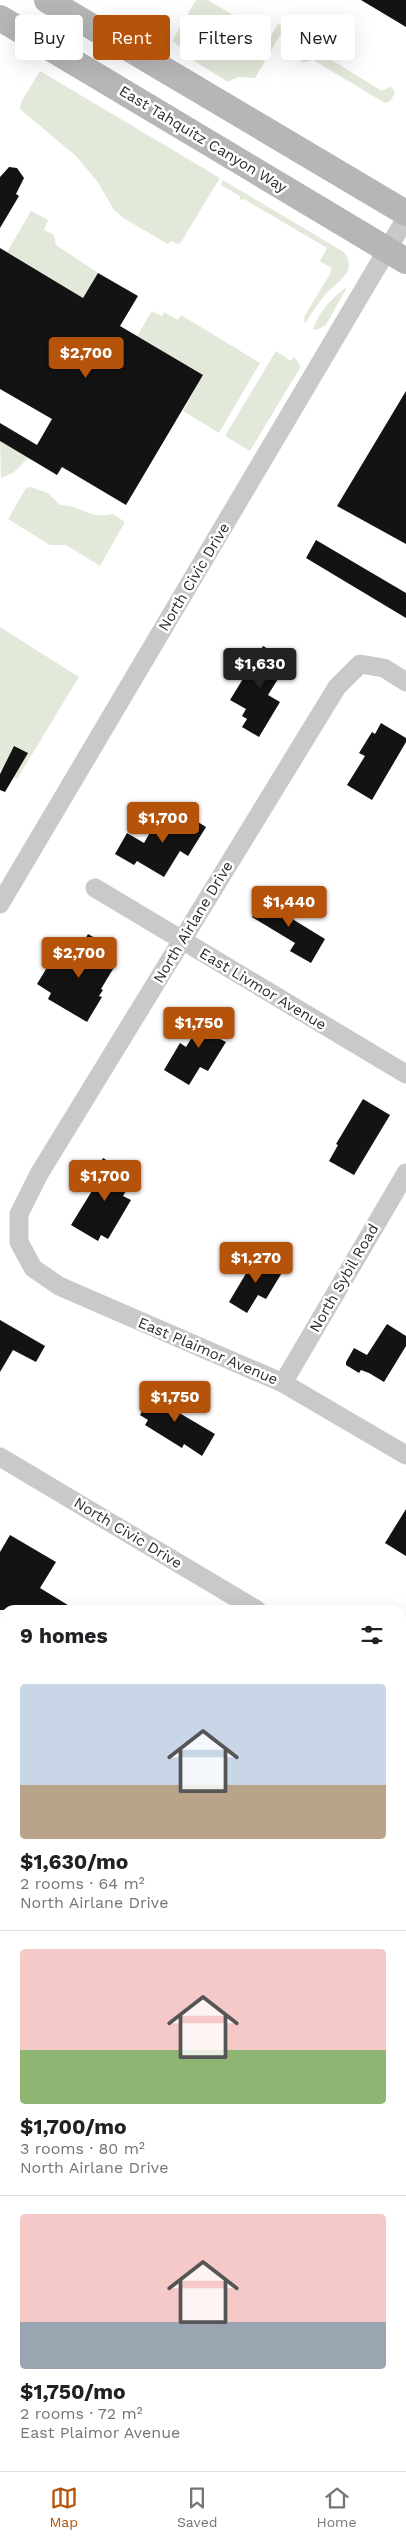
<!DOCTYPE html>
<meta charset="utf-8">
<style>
body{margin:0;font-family:"Work Sans",sans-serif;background:#f2f2f2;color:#202124;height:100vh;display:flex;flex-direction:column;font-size:19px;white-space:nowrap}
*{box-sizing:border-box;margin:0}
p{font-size:16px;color:#757577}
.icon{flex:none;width:28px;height:28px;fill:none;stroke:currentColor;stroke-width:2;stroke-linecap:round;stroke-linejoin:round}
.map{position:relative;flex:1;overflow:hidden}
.side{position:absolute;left:0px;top:1605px;width:406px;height:866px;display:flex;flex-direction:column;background:#fff;border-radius:15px 15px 0 0;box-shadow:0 5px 20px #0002}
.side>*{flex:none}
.top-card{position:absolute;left:15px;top:15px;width:376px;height:45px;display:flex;gap:10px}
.price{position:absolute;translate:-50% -42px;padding:0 11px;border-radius:5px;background:#b45309;color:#fff;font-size:16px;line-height:32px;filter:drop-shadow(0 1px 2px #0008)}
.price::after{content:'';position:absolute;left:50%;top:30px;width:15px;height:11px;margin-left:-8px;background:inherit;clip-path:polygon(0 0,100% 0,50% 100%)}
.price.selected{background:#222;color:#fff}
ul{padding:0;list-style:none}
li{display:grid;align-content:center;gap:10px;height:265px;padding:0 20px}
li+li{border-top:1px solid #e0e0e0}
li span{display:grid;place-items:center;height:155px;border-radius:5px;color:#555}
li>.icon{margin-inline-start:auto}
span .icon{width:90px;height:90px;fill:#fffc;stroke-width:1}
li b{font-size:21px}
h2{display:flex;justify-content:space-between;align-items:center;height:60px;padding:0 20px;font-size:21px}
.chip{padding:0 18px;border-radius:5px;background:#fff;box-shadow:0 5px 20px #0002;font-size:18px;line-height:45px}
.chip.selected{background:#b45309;color:#fff}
.menu{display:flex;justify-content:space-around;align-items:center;height:70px;border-top:1px solid #e0e0e0;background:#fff;font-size:14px;color:#757577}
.menu a{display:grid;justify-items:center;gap:2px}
.menu .selected{color:#b45309}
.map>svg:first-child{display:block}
</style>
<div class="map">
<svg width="406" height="2471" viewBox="0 0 406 2471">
<rect width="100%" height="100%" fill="#fff"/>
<path fill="#e3e9da" d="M196 0H208L270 37 278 24 285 27 255 78 238 77 228 82 196 62 187 52 172 41Z
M312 48 382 91 389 87 393 88 395 94 389 102 385 103 313 60 301 63 300 56Z
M40 71 220 178 181 242 179 244 171 241 168 244 125 219 114 210 97 181 76 156 20 109 21 102Z
M223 180 344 252C358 272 338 281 326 294 318 303 311 314 305 324L304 317 331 272V268L320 261 327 248 244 199 240 200V196L221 185Z
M31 211 48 220 44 230 54 235 56 245 98 273 83 298 7 252Z
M345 288 346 289 326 325 317 330 313 329C320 311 330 300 345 288Z
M152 311 162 316 164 312 178 320 181 315 260 363 219 433 183 411 203 375 137 336Z
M276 351 291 361 294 357 299 363 300 368 250 451 225 436Z
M0 441 28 458 13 473 1 478Z
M30 487 48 493 60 505C78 504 90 520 113 514L125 522 100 566 66 545H50L8 519 26 488Z
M0 627 79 677 17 779 0 769Z"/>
<path fill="#131313" d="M361 0H406V27Z
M9 167 17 168 24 178 16 194 19 196 0 228V177Z
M0 248 83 298 98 273 138 296 120 326 203 375 126 505 62 467 57 475 0 441V423L37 445 52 419 0 389Z
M406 391V544L337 506Z
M316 540 406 593V618L306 558Z
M263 646 275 653 276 650 291 658 268 695 280 702 259 737 242 727 247 719 242 716 246 709 230 700Z
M381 723 406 738V742L372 800 347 785 365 756 359 753 372 732 375 734Z
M14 746 28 753 5 792 0 790V774Z
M175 808 206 827 188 856 180 851 164 877 137 861 134 865 115 854 127 833 144 843 152 829 160 834Z
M266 892 281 901 276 909 325 939 311 963 290 951 295 943 252 917Z
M88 934 109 946 103 956 116 964 101 989 103 990 99 996 102 997 87 1022 48 999 51 993 37 984 54 956 70 966Z
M209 1009 228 1021 218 1038 226 1042 208 1071 200 1067 189 1085 164 1070 180 1043 186 1047Z
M363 1099 390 1115 354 1175 329 1161 338 1145 336 1144Z
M103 1158 135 1177 123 1196 131 1200 108 1239 101 1235 98 1241 71 1225 98 1181 92 1177Z
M257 1255 283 1271 266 1299 258 1295 247 1313 229 1302Z
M0 1320 45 1346 36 1362 13 1350 0 1372Z
M387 1324 406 1336V1346L384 1382 369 1373 361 1370 359 1373 346 1365V1362L354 1348 367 1355Z
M156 1388 180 1403 176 1411 215 1434 202 1456 184 1444 182 1448 145 1425 148 1420 140 1415Z
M406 1509V1556L385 1543Z
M10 1535 56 1562 40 1588 76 1610H0V1552Z"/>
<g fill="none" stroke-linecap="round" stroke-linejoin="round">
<path stroke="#c9c9c9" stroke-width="19" d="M406 682 384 668 360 664 337 687 39 1174 19 1214V1242L33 1268 59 1286 283 1383 406 1455
M95 888 406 1074
M0 904 406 218
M283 1383 406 1173
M0 1457 257 1610
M401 1696 406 1699
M401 1802 406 1794
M4 2471 7 2466"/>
<path stroke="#b6b6b6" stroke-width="26" d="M47 0 406 213
M0 18 406 261"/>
</g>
<g text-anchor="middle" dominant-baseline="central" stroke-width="5" stroke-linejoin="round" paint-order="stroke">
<g font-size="15" fill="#2c2c2c" stroke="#fff">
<text transform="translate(203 139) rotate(31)">East Tahquitz Canyon Way</text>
<text transform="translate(194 577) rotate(-59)">North Civic Drive</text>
<text transform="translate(193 922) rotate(-59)">North Airlane Drive</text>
<text transform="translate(263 989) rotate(31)">East Livmor Avenue</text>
<text transform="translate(344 1278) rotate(-60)">North Sybil Road</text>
<text transform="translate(208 1351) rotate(23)">East Plaimor Avenue</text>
<text transform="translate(128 1533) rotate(31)">North Civic Drive</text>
</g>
</g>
</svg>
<b class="price" style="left:86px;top:379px">$2,700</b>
<b class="price selected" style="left:260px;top:690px">$1,630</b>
<b class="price" style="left:163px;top:844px">$1,700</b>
<b class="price" style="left:289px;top:928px">$1,440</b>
<b class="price" style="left:79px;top:979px">$2,700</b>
<b class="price" style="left:199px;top:1049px">$1,750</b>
<b class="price" style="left:105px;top:1202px">$1,700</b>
<b class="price" style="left:256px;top:1284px">$1,270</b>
<b class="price" style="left:175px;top:1423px">$1,750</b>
<div class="top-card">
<a class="chip">Buy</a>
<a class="chip selected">Rent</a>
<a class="chip">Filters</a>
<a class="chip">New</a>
</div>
<section class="side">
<h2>9 homes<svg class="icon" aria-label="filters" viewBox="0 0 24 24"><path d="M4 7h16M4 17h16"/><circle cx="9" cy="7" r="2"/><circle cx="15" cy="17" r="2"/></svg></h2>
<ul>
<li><span style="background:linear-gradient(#c9d6e8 65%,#b9a48a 0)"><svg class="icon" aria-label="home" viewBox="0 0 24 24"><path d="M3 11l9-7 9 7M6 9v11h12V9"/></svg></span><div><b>$1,630/mo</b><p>2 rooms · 64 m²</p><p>North Airlane Drive</p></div></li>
<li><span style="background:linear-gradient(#f6c9c9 65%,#8fb573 0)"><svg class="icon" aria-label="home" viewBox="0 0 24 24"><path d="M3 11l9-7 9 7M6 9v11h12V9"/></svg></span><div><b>$1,700/mo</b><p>3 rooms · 80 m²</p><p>North Airlane Drive</p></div></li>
<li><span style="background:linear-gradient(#f6c9c9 70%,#9aa5b1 0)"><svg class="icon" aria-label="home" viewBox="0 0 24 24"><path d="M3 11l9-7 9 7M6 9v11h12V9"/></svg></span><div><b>$1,750/mo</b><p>2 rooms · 72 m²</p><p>East Plaimor Avenue</p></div></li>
</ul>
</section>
</div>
<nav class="menu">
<a class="selected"><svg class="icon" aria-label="map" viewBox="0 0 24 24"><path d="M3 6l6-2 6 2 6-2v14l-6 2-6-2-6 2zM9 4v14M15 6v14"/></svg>Map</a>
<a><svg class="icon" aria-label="saved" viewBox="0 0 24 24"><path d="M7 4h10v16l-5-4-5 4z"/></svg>Saved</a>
<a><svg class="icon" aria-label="home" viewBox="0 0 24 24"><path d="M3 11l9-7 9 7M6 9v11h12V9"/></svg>Home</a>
</nav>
